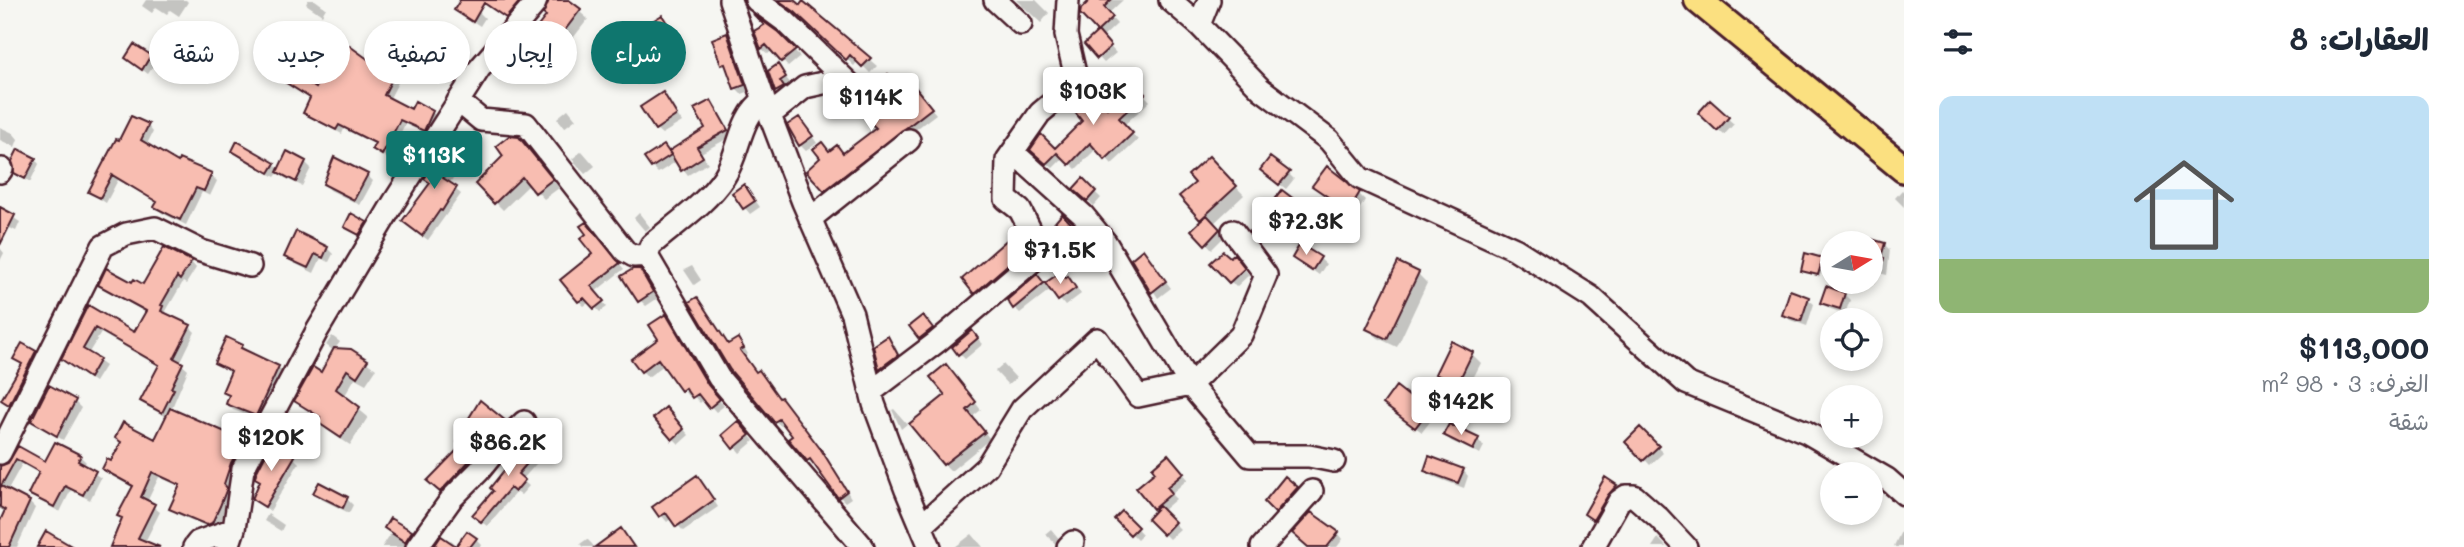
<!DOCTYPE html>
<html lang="ar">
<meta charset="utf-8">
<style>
body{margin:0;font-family:Mali,"Playpen Sans Arabic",sans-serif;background:#f6f6f7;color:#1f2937;direction:rtl;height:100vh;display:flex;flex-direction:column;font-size:26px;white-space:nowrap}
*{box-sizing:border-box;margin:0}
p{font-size:23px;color:#747a83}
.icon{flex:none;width:38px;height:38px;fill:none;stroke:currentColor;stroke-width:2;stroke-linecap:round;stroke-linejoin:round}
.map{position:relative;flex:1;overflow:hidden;direction:ltr}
.sheet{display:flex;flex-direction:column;background:#fff;width:560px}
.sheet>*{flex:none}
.guide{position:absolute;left:21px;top:21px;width:665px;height:63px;direction:rtl;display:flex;gap:14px}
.needle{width:46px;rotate:79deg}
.buttons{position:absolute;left:1820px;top:231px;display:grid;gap:14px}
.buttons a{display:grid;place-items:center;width:63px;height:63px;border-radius:50%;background:#fff;box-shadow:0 4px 10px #0003;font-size:35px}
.price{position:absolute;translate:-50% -60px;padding:0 16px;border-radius:7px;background:#fff;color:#222;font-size:23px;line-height:46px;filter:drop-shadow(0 2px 4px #0008)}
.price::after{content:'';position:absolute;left:50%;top:42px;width:21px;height:16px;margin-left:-10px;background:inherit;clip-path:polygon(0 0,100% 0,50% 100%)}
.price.on{background:#0f766e;color:#fff}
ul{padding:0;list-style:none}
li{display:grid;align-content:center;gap:14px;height:371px;padding:0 35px}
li+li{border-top:2px solid #e0e1e3}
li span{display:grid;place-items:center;height:217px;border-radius:14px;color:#555}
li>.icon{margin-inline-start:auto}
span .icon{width:126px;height:126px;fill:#fffc;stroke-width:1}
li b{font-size:30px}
h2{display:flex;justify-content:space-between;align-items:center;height:84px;padding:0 35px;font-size:30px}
.tag{padding:0 24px;border-radius:32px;background:#fff;box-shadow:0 4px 10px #0003;font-size:24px;line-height:63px}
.tag.on{background:#0f766e;color:#fff}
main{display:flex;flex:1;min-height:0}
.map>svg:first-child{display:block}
</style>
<main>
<section class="sheet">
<h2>العقارات: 8<svg class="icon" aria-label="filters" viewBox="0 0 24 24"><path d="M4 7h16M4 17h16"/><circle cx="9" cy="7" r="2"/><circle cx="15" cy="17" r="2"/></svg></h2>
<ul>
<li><span style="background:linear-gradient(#bfe0f5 75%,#8fb573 0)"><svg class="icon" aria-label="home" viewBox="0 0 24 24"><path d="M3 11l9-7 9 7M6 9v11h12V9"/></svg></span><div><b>$113,000</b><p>الغرف: 3 · 98 m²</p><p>شقة</p></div></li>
</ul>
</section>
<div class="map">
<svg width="1904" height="547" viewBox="0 0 1904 547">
<rect width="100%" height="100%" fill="#f6f6f2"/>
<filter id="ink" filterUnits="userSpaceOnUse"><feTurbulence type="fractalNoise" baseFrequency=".0143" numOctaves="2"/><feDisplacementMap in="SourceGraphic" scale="14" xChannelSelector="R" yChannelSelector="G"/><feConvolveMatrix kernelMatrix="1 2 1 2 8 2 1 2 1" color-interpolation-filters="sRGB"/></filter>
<g filter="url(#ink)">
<path fill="#0003" d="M146 0H186L188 2 179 16 170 10 167 14 156 7 152 13 142 6Z
M308 0H315L326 8 322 15 306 4Z
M482 0H533L515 26Z
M550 0H566L588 19 563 51 565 53 559 61 540 46Z
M778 0H793L801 7 803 3 877 66 870 73 858 61 854 66 804 19Z
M1016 0H1036L1049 13 1041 23Z
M1092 0H1123L1108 14 1117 24 1102 38 1116 53 1104 63 1087 45 1100 32 1082 13Z
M456 10 479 12 485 18 480 26Z
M661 17 676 38 671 41 675 48 647 65 653 75 637 85 631 79 647 34Z
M757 32 776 33 800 57 788 67 773 50 768 54 762 49Z
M727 35 733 41 750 91 742 94 736 88 729 70 723 64Z
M513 52 521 62 501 82 494 75Z
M150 56 156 62 148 74 127 58Z
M420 56 426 62 422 69 418 66 411 79 402 75 390 98 412 111 432 112 438 118 429 135 405 124 388 159 374 149 376 145 344 129 342 134 311 118 305 113 312 99 275 74 316 90 376 67Z
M778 67 790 83 785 87 788 93 782 97 777 91 770 71Z
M1135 85 1150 101 1124 125 1138 140 1112 164 1097 148 1076 169 1064 157 1053 168 1032 150 1055 151Z
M663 94 682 122 662 134 656 129Z
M909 94 920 95 936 114 830 195 825 190 830 153 844 155 878 128Z
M711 102 717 108 732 136 701 153 708 163 688 175 677 161 658 173 652 167 664 147 669 152 707 129Z
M1710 103 1734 124 1724 135 1700 113Z
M568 109 576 119 564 128 557 118Z
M790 125H804L817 143 806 151 800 145Z
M148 126 153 132 146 146 179 165 211 175 217 181 210 196 202 192 186 225 162 213 156 207 158 203 118 180 106 203 90 192 120 143Z
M0 127 13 133 18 139 15 147 0 140Z
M458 143 468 156 449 184 461 194 428 240 410 227 431 184 426 179Z
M526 146 559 188 544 199 530 184 503 210 477 184Z
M234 151 274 164 280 170 305 162 311 168 302 186 285 178 279 172 275 177 240 157Z
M582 151 595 166 585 174 572 159Z
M35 159 39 164 30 182 16 172Z
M335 159 367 175 373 181 360 205 330 190 325 184Z
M1209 159 1244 195 1213 224 1225 236 1212 249 1194 230 1203 221 1182 197 1198 183Z
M1288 173 1294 179 1286 189 1268 175Z
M1083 181 1101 198 1094 206 1076 189Z
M1902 190 1904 192V207L1895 198Z
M749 192 760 207 750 214 745 208Z
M1359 194 1365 200 1347 230 1340 228 1338 235 1320 222Z
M1297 204 1306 213 1283 245 1259 225Z
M0 209 20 222 16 231 0 223Z
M639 213 650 227 645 231 634 218Z
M1062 217 1087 243 1084 245 1072 231 1060 244 1049 233Z
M366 223 372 229 365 239 346 227Z
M590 229 624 269 595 292 607 307 600 312 590 302 584 306 579 301 595 255Z
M1867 240 1884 244 1890 250 1887 275 1871 271V243H1866Z
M1014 246 1026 260 981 298 975 292Z
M0 248 4 253 0 261Z
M327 248 333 254 329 262 321 258 314 273 292 262 286 256Z
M1294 257 1320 259 1326 264 1319 275Z
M1148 258 1171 288 1158 298 1133 259Z
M1230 260 1239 262 1249 275 1236 287 1213 263Z
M1822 260 1824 262 1820 276 1803 270Z
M191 262 196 268 186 284 183 282 166 311 167 315 190 327 195 332 180 363 188 370 171 410 243 441 249 447 218 529 215 530 177 514 171 508 181 487 159 477 147 502 160 512 145 542 158 547H112L134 488 110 475 104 469 112 463 122 443 117 438 156 442 167 417 148 407 142 401 160 367 101 333 88 354 105 366 95 382 69 364 89 308 135 334 147 313 106 290 100 285 132 284 143 287Z
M692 266 701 280 694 285 684 270Z
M639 271 658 298 646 306 640 300Z
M1061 274 1074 284 1081 294 1065 306 1051 289 1020 313 1015 308 1037 277 1045 285Z
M1418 274 1427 283 1397 347 1378 338 1368 329Z
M1844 294 1850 300 1845 314 1828 308 1822 302Z
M697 299 729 345 738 340 743 346 748 354 744 357 756 373 786 404 828 459 851 498 845 502 839 496 816 464 814 465 808 460 785 424 781 426 775 421Z
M1808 299 1814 304 1807 326 1790 320 1784 314Z
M666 316 672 322 713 393 724 406 716 412 704 399 700 403 691 393 688 396 664 365 648 377 642 371 660 339Z
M923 317 938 334 926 344 911 326Z
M332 336 340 342 334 350 350 351 376 369 366 384 355 378 344 397 368 417 350 445 327 430 319 422 321 419 305 409 296 401 322 375 334 351 326 345Z
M888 338 894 344 903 362 886 374 881 369 875 347Z
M977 338 983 344 965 359 959 353Z
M242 346 248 352 278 367 284 373 262 421 233 410 228 404 230 398 224 392 232 373 216 362Z
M35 352 41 358 15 410 3 400 23 365 15 358Z
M1472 354 1481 363 1466 392 1446 382 1437 373Z
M1003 364 1016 378 1008 385 995 371Z
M953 373 981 410 972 417 990 439 951 471 944 464 948 396Z
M49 387 75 402 81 408 63 440 39 426 33 420Z
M480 403 510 427 497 438 492 434 476 460 446 496 435 486 463 446Z
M894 409 907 424 901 429 892 410Z
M1391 409 1427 412 1433 418 1422 432Z
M671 415 689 435 679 444 673 438Z
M744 429 754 441 740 453 735 447Z
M1640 430 1663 453 1650 465 1628 442Z
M1446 435 1478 440 1484 446 1480 454 1451 441Z
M527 440 543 456 522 480 529 486 521 495 516 492 487 526 479 520Z
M19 448 46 464 80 456 86 462 83 466 101 478 90 500 71 490 60 512 36 499 30 494 40 474 22 464 7 491 29 502 35 508 17 547H0V525L6 512 0 509V469L9 465Z
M1168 457 1188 479 1171 494 1176 499 1162 511 1180 529 1169 539 1149 519 1157 510 1138 488 1157 472Z
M294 458 299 463 270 511 254 499Z
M1426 470H1463L1468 476 1464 488 1432 476Z
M1285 478 1302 494 1282 517 1266 502Z
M1606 480 1621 491 1599 523 1591 519Z
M702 483 718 507 683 531 672 518 667 522 655 508Z
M319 485 347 499 353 505 349 513 321 499 315 493Z
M1122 513 1142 534 1137 539 1117 519Z
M268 514 284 525 281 531 264 521Z
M391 520 417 539 412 547H382L391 533 386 528Z
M1904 525V547H1896L1894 546Z
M1051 529 1061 541 1059 547 1045 534Z
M1338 533 1343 539 1337 547H1309Z
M972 534 983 547H955Z
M1658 538 1663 543 1666 547H1652Z
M476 539 482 545 481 547H439L451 540 458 546Z
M587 539 592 544 594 547H583L580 544Z"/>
<path fill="#f8bdb1" stroke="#4a1f2b" stroke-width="2" d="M460 0H521L506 18 484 3 473 22 454 10Z
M549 0H569L581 9 556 42 558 43 550 54 529 38 546 16 543 14Z
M778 0H794L800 5 803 1 871 58 862 67 850 55 846 60 795 12Z
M1090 0H1111L1104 7 1113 17 1097 32 1080 14 1081 9Z
M753 14 778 32 796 50 781 62 766 45 761 49 754 31 764 25Z
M662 15 672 31 667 35 671 41 643 59 649 68 630 80 613 53 644 33 641 28Z
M1098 31 1111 46 1097 59 1084 44Z
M727 33 745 85 734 89 725 64 721 65 712 39Z
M340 39 376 65 384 57 392 40 421 55 417 64 412 62 405 75 396 71 384 95 411 109 415 101 433 111 424 131 400 120 382 155 372 149 375 143 339 125 336 130 303 113 310 98 272 74 278 64 316 88Z
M134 44 151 55 142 70 125 58Z
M778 64 786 77 780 81 784 87 775 92 768 71Z
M888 74 909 92 915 87 932 108 824 191 806 171 820 158 813 149 822 142 829 151 837 145 843 153 876 128 862 115 888 91 880 84Z
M1135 83 1145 94 1119 118 1133 133 1105 160 1090 143 1069 165 1057 153 1046 164 1030 150 1041 134 1055 148 1082 121 1069 105 1090 87 1107 108Z
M663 92 677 115 655 130 640 107Z
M711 100 728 130 697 147 703 157 681 171 669 151 705 128 694 109Z
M1710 100 1729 117 1717 131 1698 113Z
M131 116 149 124 141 140 178 162 179 159 212 173 204 191 196 188 180 220 154 207 157 202 112 175 100 198 88 192 116 139 119 140Z
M799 117 813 136 799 146 787 125Z
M452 136 459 142 457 145 463 149 443 178 457 187 442 211 440 210 422 236 402 221 430 183 424 179Z
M509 136 519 137 553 179 535 193 522 177 494 204 475 184 503 156 496 146Z
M237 141 275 163 269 173 232 151Z
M664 145 671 155 651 168 644 158Z
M18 149 36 158 25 179 14 173 12 161Z
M287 151 306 161 296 182 277 172Z
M1209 156 1237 186 1200 220 1179 196 1195 183 1188 175Z
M334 157 368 174 354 200 323 184Z
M1270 157 1290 172 1279 185 1260 170Z
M1327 166 1360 192 1340 225 1335 223 1332 231 1317 222 1331 199 1312 186Z
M1083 178 1096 191 1087 201 1073 189Z
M744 184 755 201 743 209 732 193Z
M1282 190 1299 203 1273 237 1256 225Z
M0 207 15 215 0 245Z
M351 213 367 222 359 235 344 227Z
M1062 214 1084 237 1078 242 1066 227 1054 241 1048 236 1046 233Z
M1207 215 1220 229 1205 245 1191 230Z
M586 222 620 263 591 286 604 301 594 309 584 298 578 302 560 280 592 254 580 239 586 234 580 226Z
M296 231 328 247 323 258 315 254 308 268 284 257Z
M1009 238 1021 253 974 294 962 279Z
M1871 239 1885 243 1881 257 1884 258 1881 270 1878 269 1874 282H1871Z
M1300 244 1321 257 1312 271 1292 258Z
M164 247 192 261 180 280 177 277 161 305 163 306 161 311 191 325 174 358 183 363 171 388 174 389 162 413 140 401 159 365 95 328 83 349 100 359 89 378 61 359 88 305 134 332 146 311 98 285 106 268 132 282 134 279 143 284Z
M1143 249 1166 281 1151 293 1131 259Z
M1223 251 1230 257 1234 254 1245 268 1229 283 1210 263Z
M1805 253 1823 258 1818 275 1801 271Z
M1398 262 1419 272 1387 339 1366 329Z
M633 269H640L653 292 638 302 621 276Z
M1061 272 1066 278 1068 276 1076 288 1058 301 1045 283Z
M1037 274 1044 283 1013 309 1007 300Z
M1826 286 1845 293 1840 309 1820 303Z
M1790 290 1809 297 1801 321 1782 315Z
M697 297 728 344 738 338 744 348 740 350 756 372 759 370 779 398 781 397 822 451 847 491 838 498 810 459 807 461 788 439 792 436 779 419 774 422 730 370 689 302Z
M666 314 708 385 720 399 709 408 698 394 692 398 685 388 681 391 658 359 641 372 631 359 658 339 649 325Z
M923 315 933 328 919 339 909 326Z
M972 330 978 338 958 355 952 347Z
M888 336 898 355 879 369 873 346Z
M226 337 243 345 241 348 279 366 256 416 226 404 229 395 222 392 231 371 214 363Z
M1451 341 1473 352 1457 385 1435 374Z
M22 343 36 351 9 405 1 400 22 364 13 359Z
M334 348 351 349 368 360 357 377 347 370 336 389 360 407 341 438 317 422 320 417 294 401 313 367 321 372Z
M946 364 976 402 967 410 985 432 943 465 909 424 945 395 930 377Z
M49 385 76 400 57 436 31 421Z
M1396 386 1428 411 1415 428 1383 404Z
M480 400 506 421 492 435 487 431 472 454 474 456 440 492 427 481 462 445 457 442 461 435 459 434Z
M666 407 684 429 672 440 653 418Z
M170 408 244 440 231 463 224 484 227 488 220 506 212 523 207 525 169 509 180 485 152 472 141 497 155 504 138 538 160 547H110L122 518 117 516 133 486 102 469 107 459 111 461 121 442 115 438 123 422 155 439Z
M738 421 750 435 733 449 722 435Z
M1449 424 1479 438 1473 450 1443 435Z
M1640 427 1659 446 1643 461 1625 442Z
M527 438 539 450 518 474 525 480 515 492 510 488 481 522 472 515 493 491 490 488 513 459 509 455Z
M55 442 81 455 78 461 96 471 83 495 65 486 54 507 28 494 39 472 16 459 1 486 30 501 9 547H0V521L5 510 0 507V466L8 463 18 446 45 461Z
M272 442 295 456 265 507 252 499 260 481 255 478 256 473Z
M1168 454 1184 473 1167 487 1172 493 1153 509 1136 488 1155 472 1152 468Z
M1429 456 1464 469 1458 483 1424 471Z
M697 475 714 500 676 527 666 513 659 517 652 507Z
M1285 476 1298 487 1275 513 1264 502Z
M1605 477 1617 485 1608 495 1593 520 1584 514Z
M319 482 348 497 343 508 313 493Z
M1159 506 1175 522 1163 535 1147 519Z
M1122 511 1138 527 1130 535 1114 519Z
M1311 512 1339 532 1327 547H1308L1292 533Z
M390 518 412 531 405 542 384 528Z
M621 528 634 547H595Z
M46 531 73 547H37Z
M467 531 477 538 470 547H438L435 545 441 536 456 546Z"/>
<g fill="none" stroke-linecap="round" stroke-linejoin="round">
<g stroke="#4a1f2b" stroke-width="26">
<path id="minor" d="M730 0 764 100 803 202 852 314 874 404 906 490 930 547
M756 0 786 22 861 95
M995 0 1021 24
M1170 0 1199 25 1261 89 1329 140 1360 178 1515 249 1591 297 1686 383 1806 432 1887 479 1904 494
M1199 25 1209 0
M764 100C739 117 740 153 724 177 706 204 675 224 651 245L648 252 649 259 719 378 863 547
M458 101 481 120 526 124 625 251 634 256 648 255
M770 115 805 87 832 81 839 74
M1013 152 1083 215 1106 243 1190 385 1250 456H1309L1334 461
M0 172 2 169
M810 219 909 140
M871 392 937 342 1042 253 1020 210 1006 199 1007 160 1040 113 1077 82 1066 35 1068 0
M0 453 103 246 126 234 155 228 201 251 250 266
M921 526 987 466 1022 409 1097 339 1138 396 1190 385 1241 335 1266 275 1233 231
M194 547 198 542 234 529
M228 547 234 529 243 469 317 331 394 202 479 69 534 5 536 0
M417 547 452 498 479 471 500 445 524 422
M1068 547 1073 542
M1262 547 1312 491
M1593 547 1619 501 1626 496H1634L1659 518 1686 547"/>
</g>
<g stroke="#4a1f2b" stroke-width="32">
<path id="major" d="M1698 0 1904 169"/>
</g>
<use href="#minor" stroke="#f6f6f2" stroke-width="21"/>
<use href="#major" stroke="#fbe080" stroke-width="26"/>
</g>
</g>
</svg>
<div class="buttons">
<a><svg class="needle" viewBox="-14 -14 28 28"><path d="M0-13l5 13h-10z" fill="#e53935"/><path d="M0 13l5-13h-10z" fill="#747a83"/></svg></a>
<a><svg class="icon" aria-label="locate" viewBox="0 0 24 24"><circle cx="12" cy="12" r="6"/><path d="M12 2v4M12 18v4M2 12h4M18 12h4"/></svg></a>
<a>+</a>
<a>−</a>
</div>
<b class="price" style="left:1093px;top:127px">$103K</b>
<b class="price" style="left:871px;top:133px">$114K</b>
<b class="price on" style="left:434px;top:191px">$113K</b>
<b class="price" style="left:1306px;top:257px">$72.3K</b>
<b class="price" style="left:1060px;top:286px">$71.5K</b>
<b class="price" style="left:1461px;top:437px">$142K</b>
<b class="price" style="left:271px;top:473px">$120K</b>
<b class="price" style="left:508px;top:478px">$86.2K</b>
<div class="guide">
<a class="tag on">شراء</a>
<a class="tag">إيجار</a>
<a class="tag">تصفية</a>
<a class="tag">جديد</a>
<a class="tag">شقة</a>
</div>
</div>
</main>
